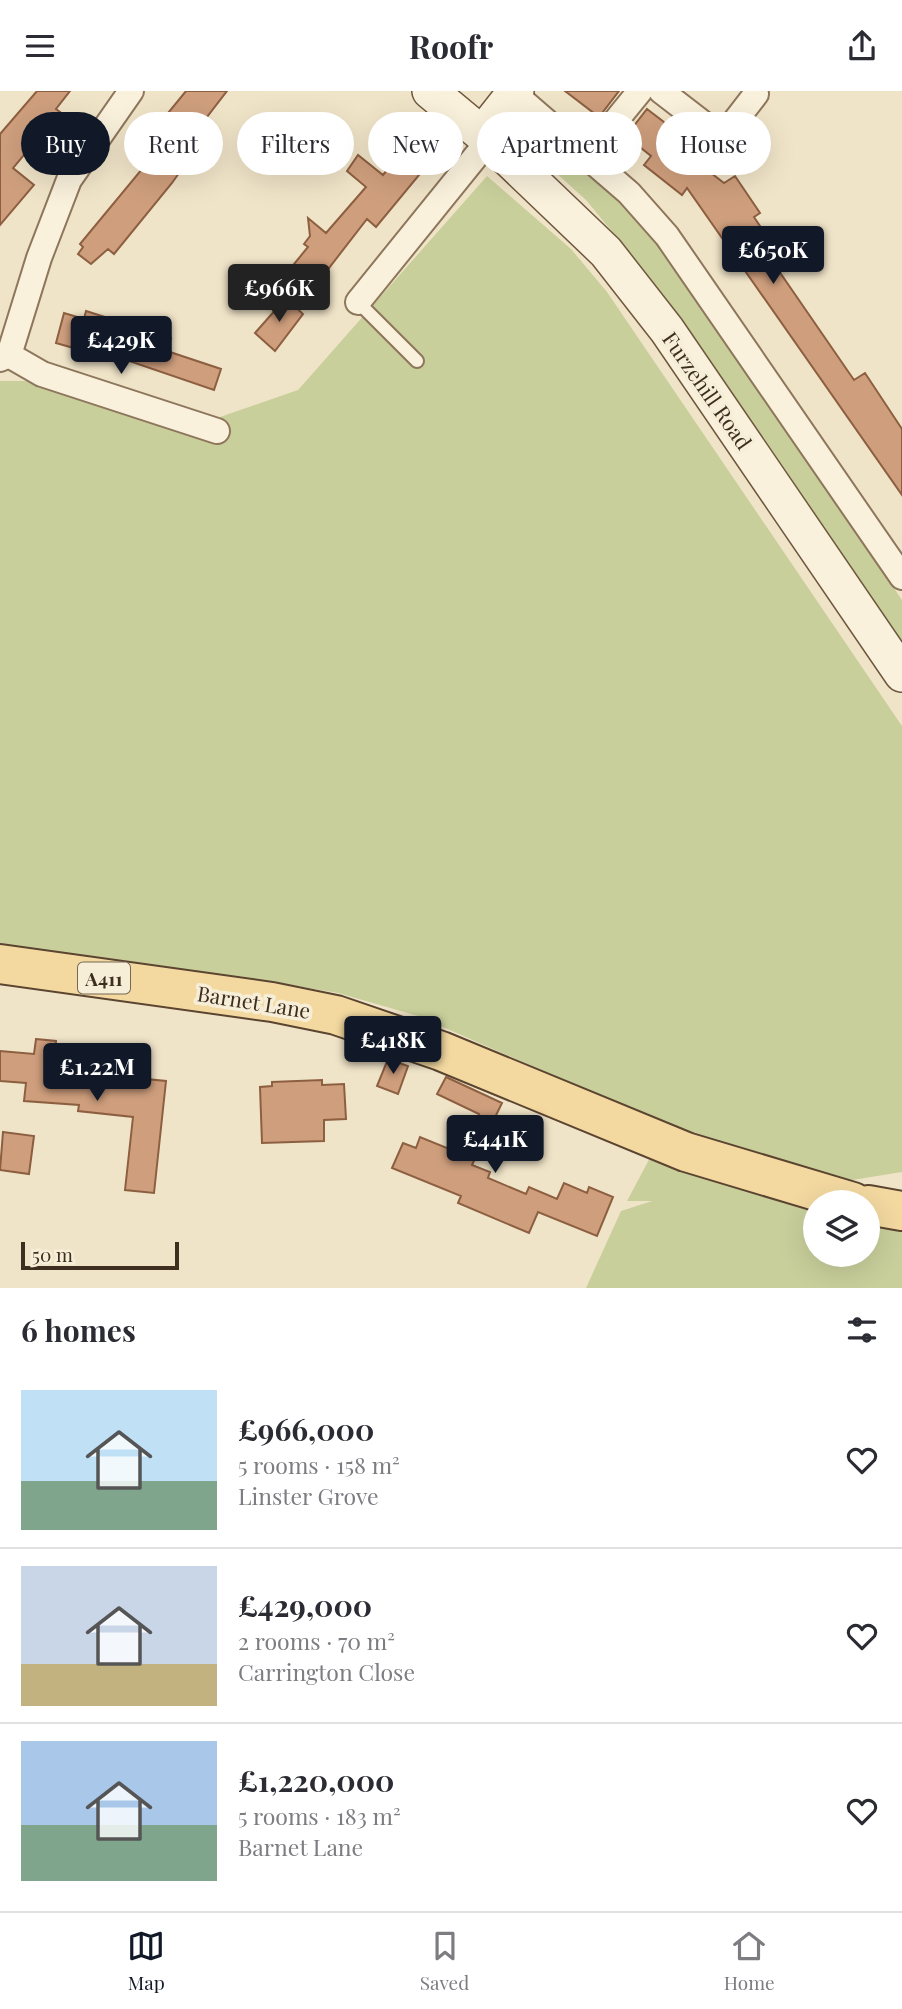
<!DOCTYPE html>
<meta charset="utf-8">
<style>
body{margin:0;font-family:"Playfair Display",serif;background:#f2f2f3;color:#2b2b33;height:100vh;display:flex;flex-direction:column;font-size:26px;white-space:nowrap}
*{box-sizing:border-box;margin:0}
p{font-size:23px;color:#7c7c81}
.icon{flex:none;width:38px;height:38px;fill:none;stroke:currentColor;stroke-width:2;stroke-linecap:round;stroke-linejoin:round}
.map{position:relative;height:1197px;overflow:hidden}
.details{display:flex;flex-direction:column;background:#fff;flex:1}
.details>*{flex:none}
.guide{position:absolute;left:21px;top:21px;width:861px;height:63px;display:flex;gap:14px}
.fabs{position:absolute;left:803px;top:1099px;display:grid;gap:14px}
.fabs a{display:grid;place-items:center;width:77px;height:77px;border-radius:50%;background:#fff;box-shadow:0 7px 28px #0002;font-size:35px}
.scale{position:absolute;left:21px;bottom:18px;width:158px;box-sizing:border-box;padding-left:7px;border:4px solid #3d2e20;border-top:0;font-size:19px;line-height:24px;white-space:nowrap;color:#3d2e20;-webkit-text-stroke:5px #f7eed8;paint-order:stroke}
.price{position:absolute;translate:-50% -60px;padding:0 16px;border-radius:7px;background:#111827;color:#fff;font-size:23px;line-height:46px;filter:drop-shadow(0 2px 4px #0008)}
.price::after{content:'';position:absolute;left:50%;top:42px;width:21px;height:16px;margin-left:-10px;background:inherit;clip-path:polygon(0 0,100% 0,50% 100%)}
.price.selected{background:#222;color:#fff}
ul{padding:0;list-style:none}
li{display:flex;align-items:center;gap:21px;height:175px;padding:0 21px}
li+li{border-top:2px solid #e1e1e2}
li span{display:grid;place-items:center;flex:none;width:196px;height:140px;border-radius:0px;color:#555}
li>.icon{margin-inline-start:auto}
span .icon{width:84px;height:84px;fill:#fffc;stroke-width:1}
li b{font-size:30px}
h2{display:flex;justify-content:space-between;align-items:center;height:84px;padding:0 21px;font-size:30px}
.tag{padding:0 24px;border-radius:32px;background:#fff;box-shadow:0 7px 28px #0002;font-size:24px;line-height:63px}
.tag.selected{background:#111827;color:#fff}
header{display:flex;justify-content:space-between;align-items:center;height:91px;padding:0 21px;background:#fff;font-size:32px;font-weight:700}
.tabs{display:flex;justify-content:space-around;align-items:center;height:98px;border-top:2px solid #e1e1e2;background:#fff;font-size:19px;color:#7c7c81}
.tabs a{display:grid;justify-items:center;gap:4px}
.tabs .selected{color:#111827}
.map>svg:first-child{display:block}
</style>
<header><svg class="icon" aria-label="menu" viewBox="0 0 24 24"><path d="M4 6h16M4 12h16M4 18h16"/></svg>Roofr<svg class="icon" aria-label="share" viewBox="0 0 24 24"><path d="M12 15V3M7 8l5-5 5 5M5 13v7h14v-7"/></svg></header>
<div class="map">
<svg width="902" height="1197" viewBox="0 0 902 1197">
<rect width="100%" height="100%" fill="#f0e4c8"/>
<path fill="#c9cf9b" d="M538 36 581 69 654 146 902 509V554L632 165 586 109 524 53 519 45 526 37Z
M487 85 571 158 607 201 902 635V1081L846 1090 706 1047 577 995 418 925 338 902 243 886 0 855V290H25L186 344 222 348 220 326 298 299Z
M652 1063 815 1113 816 1164H868V1128L902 1136V1197H586L621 1120 652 1110H627Z"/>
<path fill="#cf9f7d" stroke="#8d5f41" stroke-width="2" d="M37 0H70L56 18 60 21 13 77 34 94 0 134V43Z
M186 0H227L187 52 190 54 172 77 179 82 172 92 114 163 108 158 91 173 78 163 83 156 80 153 162 54 150 44Z
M565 0H619L599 26Z
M647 18 673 38 666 47 724 92 735 85 760 122 754 126 778 162 770 167 854 289 865 282 902 338V404L687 97 682 104 644 74 651 65 626 45Z
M412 48 434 66 376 136 367 128 298 217 279 202 300 177 294 173 308 156 304 153 310 145 308 127 326 142 366 96 347 80 358 64 383 84Z
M286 207 303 223 275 260 255 242Z
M86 220 171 247 167 260 221 278 214 299 106 262 105 266 56 252 64 222 84 228Z
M36 948 56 950 54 979 166 990 154 1102 125 1099 133 1026 78 1020 79 1014 24 1010 26 992 0 990V960L34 963Z
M388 968 408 975 398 1003 377 995Z
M446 986 502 1012 472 1074 490 1081 488 1087 526 1103 529 1096 557 1108 564 1092 587 1102 589 1096 613 1106 597 1145 538 1121 529 1142 458 1112 461 1105 392 1077 403 1052 416 1057 420 1046 459 1062 479 1023 437 1003Z
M322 989V994L344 993 346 1028 324 1029V1050L262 1052 260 996 272 995V991Z
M3 1041 34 1045 29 1083 0 1079Z"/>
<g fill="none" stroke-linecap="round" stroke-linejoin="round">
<g stroke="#8d765c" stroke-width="16">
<path id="lane" d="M358 211 417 270"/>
</g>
<g stroke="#8d765c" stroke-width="28">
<path id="street" d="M511 0 629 102 667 145 902 486
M661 0 722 47 756 3
M588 64 640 0
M358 211 489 49
M9 264 42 283 217 340
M0 268 9 264 39 167 69 89 131 0"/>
</g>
<g stroke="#6f573f" stroke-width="38">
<path id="secondary" d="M430 0 489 49 606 161 667 239 902 583
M482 43 516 0"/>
</g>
<g stroke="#5b4430" stroke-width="42">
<path id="primary" d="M0 873 272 911 336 924 441 960 686 1061 853 1111
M868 1114 902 1120"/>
</g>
<use href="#lane" stroke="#faf1dc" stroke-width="12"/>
<use href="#street" stroke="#faf1dc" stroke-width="24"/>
<use href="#secondary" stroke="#faf1dc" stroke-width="35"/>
<use href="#primary" stroke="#f3d9a0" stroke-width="38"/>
</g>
<g text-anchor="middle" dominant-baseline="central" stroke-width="7" stroke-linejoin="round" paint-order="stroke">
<rect fill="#f7eed8" stroke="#756857" stroke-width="2" x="78" y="871.5" width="52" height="31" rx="5"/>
<g font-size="19" font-weight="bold" fill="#3d2e20">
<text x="104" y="887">A411</text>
</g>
<g font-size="21" fill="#3d2e20" stroke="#f7eed8">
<text transform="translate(708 299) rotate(55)">Furzehill Road</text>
<text transform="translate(254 910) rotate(9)">Barnet Lane</text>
</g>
</g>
</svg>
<div class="fabs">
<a><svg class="icon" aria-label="layers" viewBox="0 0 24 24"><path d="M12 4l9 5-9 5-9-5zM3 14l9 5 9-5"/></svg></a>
</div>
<div class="scale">50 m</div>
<b class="price" style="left:773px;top:195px">£650K</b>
<b class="price selected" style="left:279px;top:233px">£966K</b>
<b class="price" style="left:121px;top:285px">£429K</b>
<b class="price" style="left:393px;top:985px">£418K</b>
<b class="price" style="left:97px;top:1012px">£1.22M</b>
<b class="price" style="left:495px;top:1084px">£441K</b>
<div class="guide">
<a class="tag selected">Buy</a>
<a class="tag">Rent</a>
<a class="tag">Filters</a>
<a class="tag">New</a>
<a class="tag">Apartment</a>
<a class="tag">House</a>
</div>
</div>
<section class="details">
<h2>6 homes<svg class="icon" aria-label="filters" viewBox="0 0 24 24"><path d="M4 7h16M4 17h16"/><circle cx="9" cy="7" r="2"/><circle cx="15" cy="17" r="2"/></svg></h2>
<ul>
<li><span style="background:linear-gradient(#bfe0f5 65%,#7fa58c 0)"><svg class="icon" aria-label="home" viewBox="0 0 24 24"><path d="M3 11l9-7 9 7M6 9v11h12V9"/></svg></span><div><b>£966,000</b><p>5 rooms · 158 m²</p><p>Linster Grove</p></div><svg class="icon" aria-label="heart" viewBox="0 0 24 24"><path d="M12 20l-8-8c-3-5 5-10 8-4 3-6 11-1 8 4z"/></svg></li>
<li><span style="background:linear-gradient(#c9d6e8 70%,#c2b280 0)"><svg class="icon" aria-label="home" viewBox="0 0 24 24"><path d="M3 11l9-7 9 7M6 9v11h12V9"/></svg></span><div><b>£429,000</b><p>2 rooms · 70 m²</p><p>Carrington Close</p></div><svg class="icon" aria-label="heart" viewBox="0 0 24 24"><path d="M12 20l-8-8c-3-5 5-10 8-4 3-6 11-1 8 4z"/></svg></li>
<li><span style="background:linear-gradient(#a9c7e8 60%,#7fa58c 0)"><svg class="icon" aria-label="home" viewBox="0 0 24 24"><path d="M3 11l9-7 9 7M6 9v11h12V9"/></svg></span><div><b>£1,220,000</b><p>5 rooms · 183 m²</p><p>Barnet Lane</p></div><svg class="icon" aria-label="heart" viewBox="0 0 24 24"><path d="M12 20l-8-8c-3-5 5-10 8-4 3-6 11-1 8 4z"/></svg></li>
</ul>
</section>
<nav class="tabs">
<a class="selected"><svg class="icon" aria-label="map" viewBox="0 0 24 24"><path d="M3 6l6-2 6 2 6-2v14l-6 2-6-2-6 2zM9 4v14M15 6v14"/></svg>Map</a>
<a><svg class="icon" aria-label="saved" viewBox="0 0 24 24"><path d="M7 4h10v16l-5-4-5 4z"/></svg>Saved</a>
<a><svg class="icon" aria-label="home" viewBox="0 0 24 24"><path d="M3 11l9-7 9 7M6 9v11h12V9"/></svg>Home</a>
</nav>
